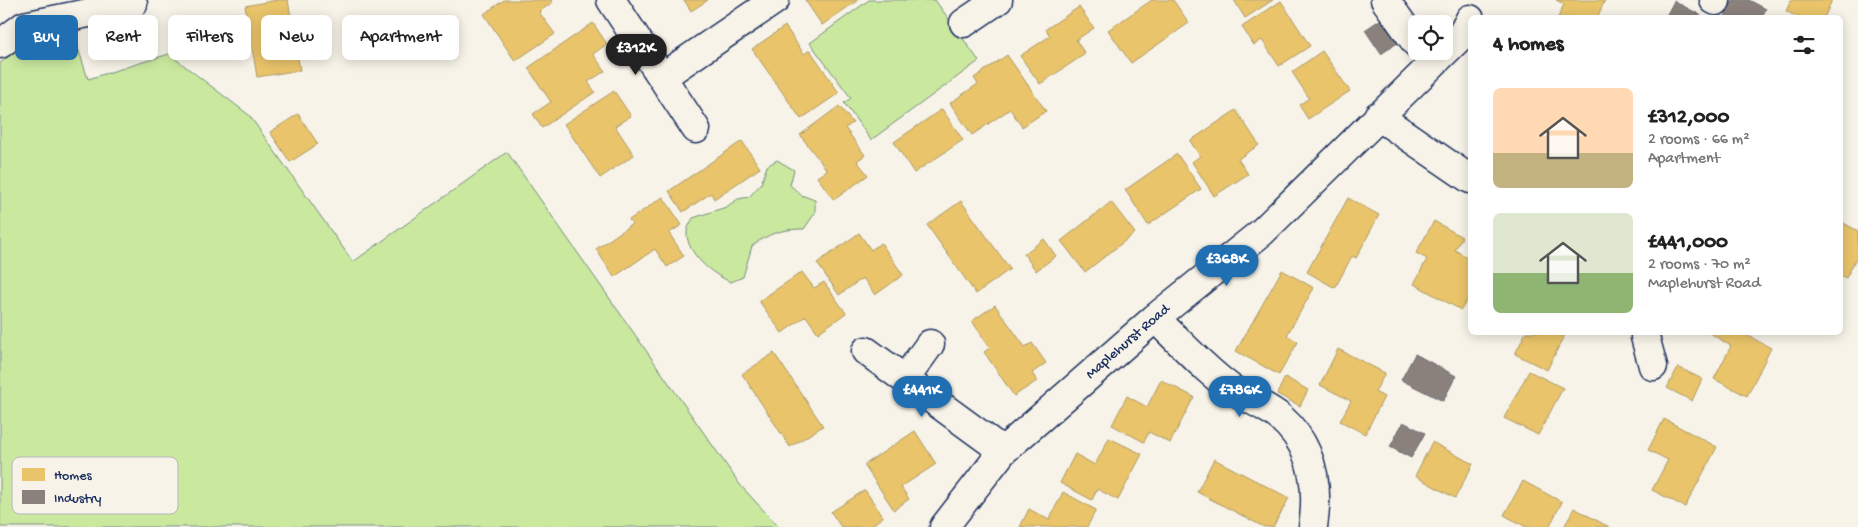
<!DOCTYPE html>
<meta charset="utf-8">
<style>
body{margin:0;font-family:"Gochi Hand",sans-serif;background:#f6f6f6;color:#222;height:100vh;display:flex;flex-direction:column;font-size:19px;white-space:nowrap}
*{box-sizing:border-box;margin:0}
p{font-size:16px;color:#767676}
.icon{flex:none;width:28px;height:28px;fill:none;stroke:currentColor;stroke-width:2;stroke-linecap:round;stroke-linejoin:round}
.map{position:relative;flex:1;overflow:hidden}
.drawer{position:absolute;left:1468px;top:15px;width:375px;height:320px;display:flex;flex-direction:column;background:#fff;border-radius:8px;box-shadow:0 2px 12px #0003}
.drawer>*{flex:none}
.top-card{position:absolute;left:15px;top:15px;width:475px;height:45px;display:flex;gap:10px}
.fabs{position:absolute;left:1408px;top:15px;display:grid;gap:10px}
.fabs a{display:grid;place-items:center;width:45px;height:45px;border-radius:8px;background:#fff;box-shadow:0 2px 12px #0003;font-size:25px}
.price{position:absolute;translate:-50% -42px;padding:0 11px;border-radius:18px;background:#1f6fb2;color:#fff;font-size:16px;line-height:32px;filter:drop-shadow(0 1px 2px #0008)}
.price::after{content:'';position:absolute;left:50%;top:30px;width:15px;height:11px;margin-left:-8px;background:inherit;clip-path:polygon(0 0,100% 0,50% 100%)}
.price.selected{background:#222;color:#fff}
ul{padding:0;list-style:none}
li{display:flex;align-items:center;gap:15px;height:125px;padding:0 25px}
li span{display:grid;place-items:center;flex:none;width:140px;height:100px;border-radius:8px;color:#555}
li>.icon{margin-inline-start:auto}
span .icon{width:60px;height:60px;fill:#fffc;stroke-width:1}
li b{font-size:21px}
h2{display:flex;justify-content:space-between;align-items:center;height:60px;padding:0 25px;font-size:21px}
.tag{padding:0 18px;border-radius:8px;background:#fff;box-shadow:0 2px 12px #0003;font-size:18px;line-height:45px}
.tag.selected{background:#1f6fb2;color:#fff}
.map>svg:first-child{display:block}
</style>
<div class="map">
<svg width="1858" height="527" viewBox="0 0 1858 527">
<rect width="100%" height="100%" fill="#f7f3e8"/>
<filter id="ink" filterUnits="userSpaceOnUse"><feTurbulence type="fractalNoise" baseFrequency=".02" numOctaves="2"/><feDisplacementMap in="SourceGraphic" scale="10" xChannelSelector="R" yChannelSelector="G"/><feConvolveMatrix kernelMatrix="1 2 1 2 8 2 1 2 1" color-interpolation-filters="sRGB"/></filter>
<g filter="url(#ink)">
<path fill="#cbe89f" stroke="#738c7e" d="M869 0H935L979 61 871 140 844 103 851 98 810 43Z
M72 29 88 79 169 54 249 115 353 262 507 152 741 486 779 527H0V63L31 39Z
M777 160 794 170 790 185 801 195 815 200V213L804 229C782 229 769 233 752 246L743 277 731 282C713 275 686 254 687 232 687 228 691 222 693 218L726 207 738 199 749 197 761 184 767 166Z"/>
<path fill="#e9c46a" stroke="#ab9766" d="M277 0H288L300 70 257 77 245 6Z
M504 0H551L553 2 539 12 555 34 515 61 484 14Z
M684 0H708L691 11Z
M805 0H858L822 25Z
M1152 0H1173L1189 23 1131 63 1108 30Z
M1234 0H1273L1245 18Z
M1556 0H1605L1597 18H1558L1564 4Z
M1791 0H1832L1824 18H1799L1786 11Z
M1281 1 1310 46 1279 66 1262 40 1254 45 1242 27Z
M1079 7 1094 28 1076 40 1085 54 1040 84 1020 56 1050 36 1046 29Z
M593 23 607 44 593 54 605 71 588 82 595 92 542 128 533 114 551 102 528 68Z
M785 26 804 54 810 50 839 93 801 119 752 49Z
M1322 51 1350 91 1308 119 1299 105 1309 98 1292 72Z
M1007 55 1046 111 1022 127 1010 109 972 135 950 103 978 84 974 78Z
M614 91 631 116 615 126 634 155 600 178 564 124Z
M839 106 853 123 845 128 865 155 857 161 868 175 834 200 817 177 827 170 800 135Z
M942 109 963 140 914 173 894 142Z
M1236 110 1259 145 1238 159 1248 174 1214 196 1192 162 1200 156 1190 141Z
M298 114 318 144 290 162 270 132Z
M742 141 760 168 714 199 711 193 683 212 669 191Z
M1177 154 1201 189 1148 225 1125 190Z
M663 197 682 225 669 233 684 256 667 267 655 249 614 277 596 249 632 224 629 220Z
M1348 198 1379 215 1356 258 1352 256 1335 288 1307 272Z
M961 201 1010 269 976 294 927 225Z
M1111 202 1135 233 1085 272 1061 241Z
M1434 221 1462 237 1455 250 1470 259V295L1461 310 1414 284 1427 259 1416 253Z
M1840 221 1858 231V254L1846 278 1840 275Z
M859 233 871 250 881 243 903 275 875 295 863 278 839 295 817 263Z
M1044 239 1056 256 1036 271 1024 254Z
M1282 270 1314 288 1287 335 1298 342 1279 375 1236 351Z
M802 272 814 288 824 282 846 313 818 333 806 316 782 333 759 301Z
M995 305 1025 347 1032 343 1046 363 1032 373 1037 381 1014 396 984 352 990 348 972 321Z
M1526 332H1566L1547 370 1515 354Z
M1708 332H1741L1771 348 1747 396 1714 379 1731 346Z
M1338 349 1385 373 1375 392 1384 397 1365 434 1340 421 1351 401 1320 385Z
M774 353 823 426 790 447 742 374Z
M1678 367 1702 379 1692 401 1667 388Z
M1529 371 1563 388 1538 435 1504 418Z
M1285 377 1308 390 1300 406 1277 394Z
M1161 380 1194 397 1170 443 1149 432 1144 442 1112 425 1127 396 1147 407Z
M1664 419 1717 447 1685 507 1652 490 1668 460 1648 450Z
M915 431 936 464 901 487 909 499 894 510 864 465Z
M1109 438 1142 454 1118 500 1097 489 1092 500 1060 483 1075 454 1095 465Z
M1432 442 1473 464 1455 498 1415 476Z
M1214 459 1289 498 1273 527H1264L1197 492Z
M1523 481 1562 502 1549 527H1526L1504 515Z
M865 490 883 517 869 527H841L831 512Z
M1063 492 1096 510 1087 527H1020L1029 509 1049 520Z
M1574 508 1609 527H1564Z"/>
<path fill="#8a817c" stroke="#696873" d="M1733 0H1749L1766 9 1761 18H1724Z
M1674 1 1706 18H1665Z
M1384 17 1399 42 1381 54 1365 30Z
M1415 354 1456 376 1443 401 1401 380Z
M1403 422 1425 433 1411 458 1390 447Z"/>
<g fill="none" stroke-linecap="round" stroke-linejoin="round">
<g stroke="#1b2f5e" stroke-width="31">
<path id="minor" d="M611 0 696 129
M1385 0 1416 43
M1714 0 1716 1
M964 23 998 0
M0 44 24 26 133 4
M662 77 775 0
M1378 116 1470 179
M1155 318C1178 340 1207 372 1232 389 1247 399 1267 406 1281 418 1314 447 1319 487 1313 527
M1646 332 1645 337 1653 366
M866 351 1003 451
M905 379 930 344
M944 527 1003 451 1155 318 1262 232 1461 36 1470 19"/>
</g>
<use href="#minor" stroke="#f7f3e8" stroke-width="28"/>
</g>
</g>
<g text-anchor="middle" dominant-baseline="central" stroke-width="5" stroke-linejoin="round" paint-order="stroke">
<g font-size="15" fill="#1b2f5e" stroke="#f7f3e8">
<text transform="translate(1128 342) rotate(-41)">Maplehurst Road</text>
</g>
</g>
<rect x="12" y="457" width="166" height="57" rx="8" fill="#f7f3e8" stroke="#b5b8bf" stroke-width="1"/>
<rect x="22" y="468" width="23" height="13" fill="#e9c46a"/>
<rect x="22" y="490" width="23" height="14" fill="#8a817c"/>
<g font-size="14" fill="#1b2f5e">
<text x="54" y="479">Homes</text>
<text x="54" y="502">Industry</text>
</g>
</svg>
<div class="fabs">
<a><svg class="icon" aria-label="locate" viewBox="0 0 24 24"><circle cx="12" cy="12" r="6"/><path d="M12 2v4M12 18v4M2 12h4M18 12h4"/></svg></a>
</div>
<b class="price selected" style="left:636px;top:76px">£312K</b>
<b class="price" style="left:1227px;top:287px">£368K</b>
<b class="price" style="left:922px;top:418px">£441K</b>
<b class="price" style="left:1240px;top:418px">£786K</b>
<div class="top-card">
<a class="tag selected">Buy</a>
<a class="tag">Rent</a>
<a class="tag">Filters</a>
<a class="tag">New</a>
<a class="tag">Apartment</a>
</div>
<section class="drawer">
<h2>4 homes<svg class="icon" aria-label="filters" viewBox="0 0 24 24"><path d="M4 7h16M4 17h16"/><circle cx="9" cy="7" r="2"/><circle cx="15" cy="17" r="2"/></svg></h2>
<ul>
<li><span style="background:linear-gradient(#ffd9b3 65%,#c2b280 0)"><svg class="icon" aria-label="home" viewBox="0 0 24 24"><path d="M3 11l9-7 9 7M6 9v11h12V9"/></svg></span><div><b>£312,000</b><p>2 rooms · 66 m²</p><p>Apartment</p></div></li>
<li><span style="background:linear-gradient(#dfe7d0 60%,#8fb573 0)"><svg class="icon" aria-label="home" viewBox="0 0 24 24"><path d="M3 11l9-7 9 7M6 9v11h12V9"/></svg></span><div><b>£441,000</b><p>2 rooms · 70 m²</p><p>Maplehurst Road</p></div></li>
</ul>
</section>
</div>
